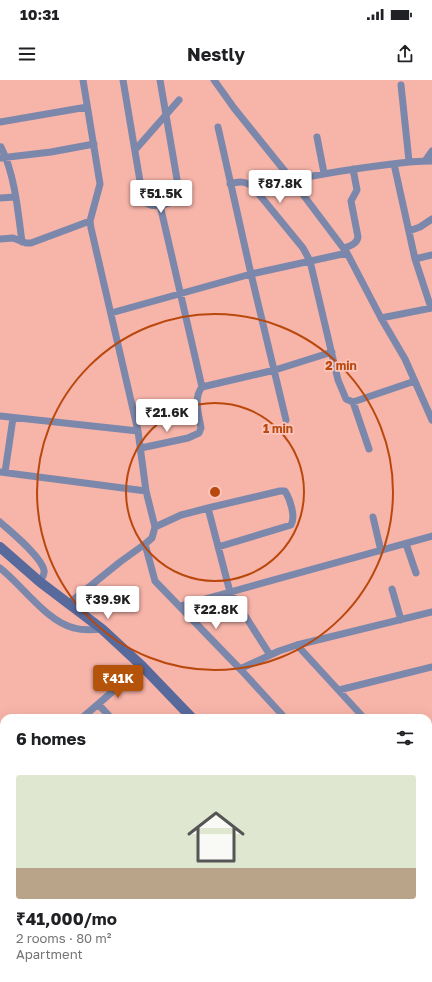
<!DOCTYPE html>
<meta charset="utf-8">
<style>
body{margin:0;font-family:"Golos Text",sans-serif;background:#f6f6f6;color:#202124;height:100vh;display:flex;flex-direction:column;font-size:15px;white-space:nowrap}
*{box-sizing:border-box;margin:0}
p{font-size:13px;color:#757577}
.icon{flex:none;width:22px;height:22px;fill:none;stroke:currentColor;stroke-width:2;stroke-linecap:round;stroke-linejoin:round}
.map{position:relative;flex:1;overflow:hidden}
.details{position:absolute;left:0px;top:634px;width:432px;height:268px;display:flex;flex-direction:column;background:#fff;border-radius:12px 12px 0 0;box-shadow:0 4px 16px #0002}
.details>*{flex:none}
.price{position:absolute;translate:-50% -34px;padding:0 9px;border-radius:4px;background:#fff;color:#222;font-size:13px;line-height:26px;filter:drop-shadow(0 1px 2px #0008)}
.price::after{content:'';position:absolute;left:50%;top:24px;width:12px;height:9px;margin-left:-6px;background:inherit;clip-path:polygon(0 0,100% 0,50% 100%)}
.price.current{background:#b45309;color:#fff}
ul{padding:0;list-style:none}
li{display:grid;align-content:center;gap:8px;height:212px;padding:0 16px}
li span{display:grid;place-items:center;height:124px;border-radius:4px;color:#555}
li>.icon{margin-inline-start:auto}
span .icon{width:72px;height:72px;fill:#fffc;stroke-width:1}
li b{font-size:17px}
h2{display:flex;justify-content:space-between;align-items:center;height:48px;padding:0 16px;font-size:17px}
.status{display:flex;justify-content:space-between;align-items:center;height:28px;padding:0 20px;background:#fff;direction:ltr}
.status svg{height:11px;fill:currentColor}
header{display:flex;justify-content:space-between;align-items:center;height:52px;padding:0 16px;background:#fff;font-size:18px;font-weight:700}
.map>svg:first-child{display:block}
</style>
<div class="status"><b>10:31</b><svg viewBox="0 0 49 12"><path d="M0 12V9h3v3zM5 12V6h3v6zM10 12V3h3v9zM15 12V0h3v12zM26 1h20v11H26zM47 4h2v5h-2z"/></svg></div>
<header><svg class="icon" aria-label="menu" viewBox="0 0 24 24"><path d="M4 6h16M4 12h16M4 18h16"/></svg>Nestly<svg class="icon" aria-label="share" viewBox="0 0 24 24"><path d="M12 15V3M7 8l5-5 5 5M5 13v7h14v-7"/></svg></header>
<div class="map">
<svg width="432" height="902" viewBox="0 0 432 902">
<rect width="100%" height="100%" fill="#f7b4a9"/>
<g fill="none" stroke-linecap="round" stroke-linejoin="round">
<path stroke="#7c88ab" stroke-width="7" d="M123 0 143 119C150 130 164 125 175 121L179 111 160 0
M214 0 234 28 292 100 347 173 381 238 405 279 432 340
M401 5 409 81
M0 42 87 27
M218 47 251 194 286 340
M317 57 324 93
M1 67C15 95 18 132 22 162
M135 70 179 20
M0 78 51 72 94 64
M425 81 432 71
M394 84 415 179 431 228
M292 100C326 93 359 88 392 84 406 82 418 81 432 81
M230 104C240 101 245 101 253 107L303 168 310 181 338 300 346 319 353 322 415 301
M0 118 15 117
M160 125 202 307
M409 151 420 147 432 139
M0 159 13 158 26 163H31L90 141
M344 168C350 166 357 164 358 157L351 121 357 110 353 89
M415 179 432 175
M111 233 251 194 347 173
M381 238 432 228
M353 322 369 369
M0 336 138 351
M141 368 188 358 199 353 201 348C199 335 193 318 202 307L275 290 332 272
M0 392 146 411
M5 392 13 338
M373 437 381 471
M0 442C11 452 41 476 44 490 45 494 42 498 40 502
M155 447 181 435 208 428
M145 464 155 501 242 591 285 638
M406 464 416 493
M218 467 291 445C296 437 290 419 285 411H280L208 428 230 512 270 575
M0 488C23 506 46 541 74 548 84 551 93 550 102 549
M392 509 401 540
M68 524 120 482 145 464 152 458 155 447 146 411 138 351 91 148 90 141 100 104 83 0
M180 526 432 456
M297 565 364 638
M240 589 279 571 297 565 432 532
M339 610 432 587
M98 624 111 638
M82 638 142 586
M428 708 432 707
M0 711 4 708
M428 770 432 769
M0 776 4 775
M428 796 432 800
M0 836 4 834
M0 877 4 889
M0 895 4 894
M7 898 8 902
M156 898 157 902
M227 898 229 902"/>
<path stroke="#58699c" stroke-width="10" d="M0 467 40 502 102 549 142 586 192 638
M428 848 432 846
M414 898 418 902
M304 902 312 898"/>
</g>
<g fill="none" stroke="#b9480d" stroke-width="2">
<circle cx="215" cy="412" r="89"/>
<circle cx="215" cy="412" r="178"/>
</g>
<circle cx="215" cy="412" r="6" fill="#b9480d" stroke="#fbc5bc" stroke-width="2"/>
<g font-size="12" text-anchor="middle" font-weight="bold" fill="#b9480d" stroke="#fbc5bc" stroke-width="3.5" stroke-linejoin="round" paint-order="stroke">
<text x="341" y="290">2 min</text>
<text x="278" y="353">1 min</text>
</g>
</svg>
<b class="price" style="left:280px;top:124px">₹87.8K</b>
<b class="price" style="left:161px;top:134px">₹51.5K</b>
<b class="price" style="left:167px;top:353px">₹21.6K</b>
<b class="price" style="left:108px;top:540px">₹39.9K</b>
<b class="price" style="left:216px;top:550px">₹22.8K</b>
<b class="price current" style="left:118px;top:619px">₹41K</b>
<section class="details">
<h2>6 homes<svg class="icon" aria-label="filters" viewBox="0 0 24 24"><path d="M4 7h16M4 17h16"/><circle cx="9" cy="7" r="2"/><circle cx="15" cy="17" r="2"/></svg></h2>
<ul>
<li><span style="background:linear-gradient(#dfe7d0 75%,#b9a48a 0)"><svg class="icon" aria-label="home" viewBox="0 0 24 24"><path d="M3 11l9-7 9 7M6 9v11h12V9"/></svg></span><div><b>₹41,000/mo</b><p>2 rooms · 80 m²</p><p>Apartment</p></div></li>
</ul>
</section>
</div>
